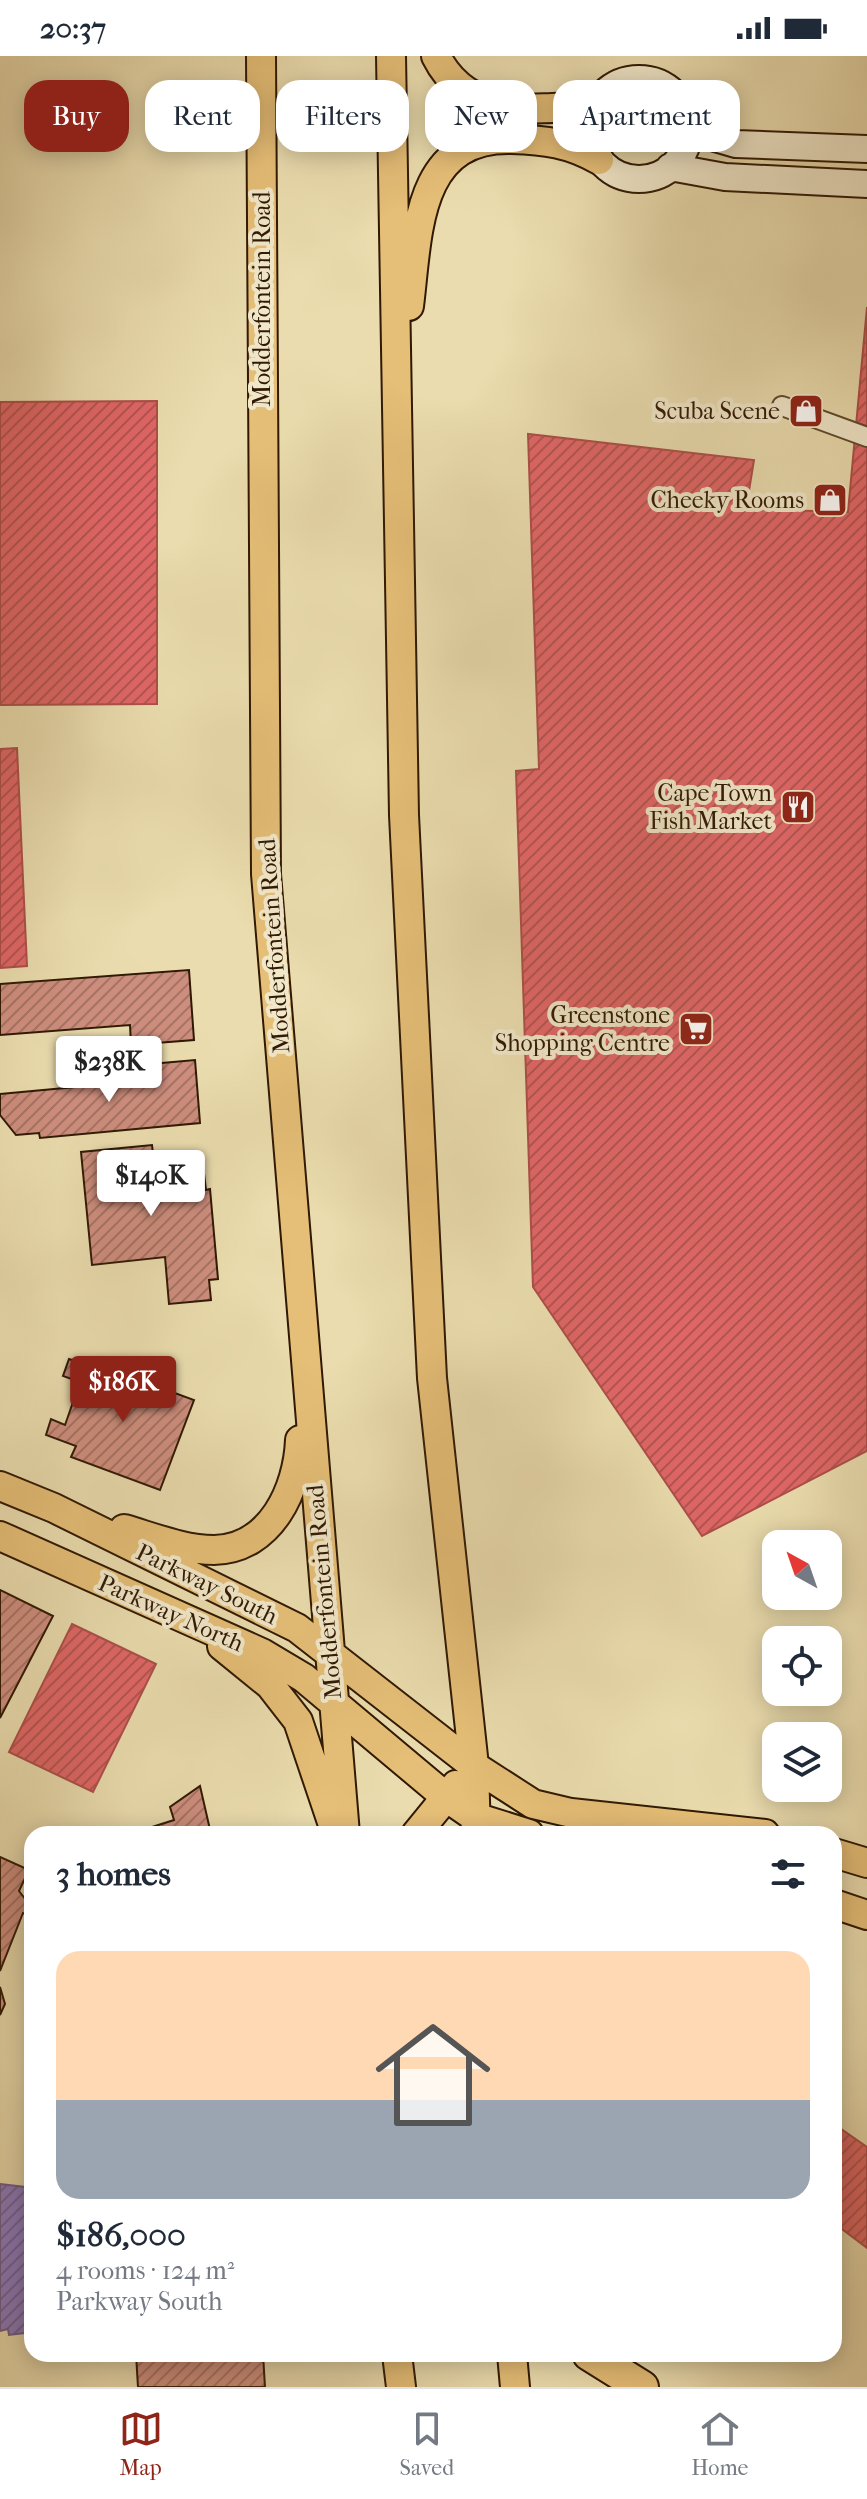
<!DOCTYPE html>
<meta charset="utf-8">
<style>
body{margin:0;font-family:"IM FELL French Canon",serif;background:#f2f2f3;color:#1f2937;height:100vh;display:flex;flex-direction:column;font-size:30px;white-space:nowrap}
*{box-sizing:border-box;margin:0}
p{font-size:26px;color:#747a83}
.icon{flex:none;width:44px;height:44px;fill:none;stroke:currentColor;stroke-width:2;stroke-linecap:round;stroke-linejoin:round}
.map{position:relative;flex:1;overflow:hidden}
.sheet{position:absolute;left:24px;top:1770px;width:818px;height:536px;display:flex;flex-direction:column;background:#fff;border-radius:24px;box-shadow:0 4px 20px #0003}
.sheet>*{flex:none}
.hud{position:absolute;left:24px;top:24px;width:820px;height:72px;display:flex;gap:16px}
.needle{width:52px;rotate:320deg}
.tools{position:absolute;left:762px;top:1474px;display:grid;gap:16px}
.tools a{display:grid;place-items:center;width:80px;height:80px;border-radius:16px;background:#fff;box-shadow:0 4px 20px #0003;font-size:40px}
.price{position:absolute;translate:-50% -68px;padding:0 18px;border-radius:8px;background:#fff;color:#222;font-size:26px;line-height:52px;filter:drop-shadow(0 2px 4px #0008)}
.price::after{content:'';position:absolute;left:50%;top:48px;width:24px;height:18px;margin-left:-12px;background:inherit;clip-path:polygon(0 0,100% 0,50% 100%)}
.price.current{background:#8f2418;color:#fff}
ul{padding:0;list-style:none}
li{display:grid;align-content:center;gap:16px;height:424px;padding:0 32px}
li span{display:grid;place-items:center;height:248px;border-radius:24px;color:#555}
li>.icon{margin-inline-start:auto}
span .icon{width:144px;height:144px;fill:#fffc;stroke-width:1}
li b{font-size:34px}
h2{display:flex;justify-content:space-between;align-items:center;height:96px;padding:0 32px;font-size:34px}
.pill{padding:0 28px;border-radius:24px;background:#fff;box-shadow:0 4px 20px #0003;font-size:28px;line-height:72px}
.pill.current{background:#8f2418;color:#fff}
.status{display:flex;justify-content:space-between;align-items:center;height:56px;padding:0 40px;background:#fff;direction:ltr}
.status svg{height:22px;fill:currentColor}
.dock{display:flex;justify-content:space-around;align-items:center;height:112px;border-top:2px solid #e0e1e3;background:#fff;font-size:22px;color:#747a83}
.dock a{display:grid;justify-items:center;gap:4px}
.dock .current{color:#8f2418}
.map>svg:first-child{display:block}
</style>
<div class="status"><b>20:37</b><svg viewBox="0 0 49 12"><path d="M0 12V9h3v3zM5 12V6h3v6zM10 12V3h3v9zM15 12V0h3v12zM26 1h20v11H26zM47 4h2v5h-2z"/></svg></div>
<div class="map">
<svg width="867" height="2331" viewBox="0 0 867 2331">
<defs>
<pattern id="shops-hatch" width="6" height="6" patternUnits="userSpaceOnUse" patternTransform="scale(2)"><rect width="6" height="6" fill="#e06666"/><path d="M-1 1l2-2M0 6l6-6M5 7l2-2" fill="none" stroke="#b65352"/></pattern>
<pattern id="offices-hatch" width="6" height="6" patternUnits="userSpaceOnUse" patternTransform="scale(2)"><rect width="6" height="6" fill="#8e7cc3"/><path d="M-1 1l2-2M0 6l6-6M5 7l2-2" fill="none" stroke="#74659c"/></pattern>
<pattern id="building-hatch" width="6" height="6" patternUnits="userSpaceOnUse" patternTransform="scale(2)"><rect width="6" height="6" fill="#ce8e7e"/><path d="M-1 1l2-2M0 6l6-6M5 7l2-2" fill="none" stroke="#a87365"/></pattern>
</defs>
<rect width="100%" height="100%" fill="#eadcae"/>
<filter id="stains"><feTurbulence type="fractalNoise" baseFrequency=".0025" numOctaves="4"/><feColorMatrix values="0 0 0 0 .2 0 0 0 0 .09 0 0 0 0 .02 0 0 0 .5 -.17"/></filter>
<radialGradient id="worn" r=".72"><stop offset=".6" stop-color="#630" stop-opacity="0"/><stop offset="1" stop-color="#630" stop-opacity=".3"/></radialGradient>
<path fill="url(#shops-hatch)" stroke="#ab4f49" stroke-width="2" d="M867 251V1395L702 1480 533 1231 516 715 539 713 528 378 754 404 746 453 848 456Z
M157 345V648L0 649V346Z
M17 692 27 910 0 912V693Z
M72 1568 156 1608 93 1736 9 1696Z
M834 2068 867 2091V2192L834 2167Z"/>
<path fill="url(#offices-hatch)" stroke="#725e8a" stroke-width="2" d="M0 2128 25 2131 28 2168 32 2167V2268L25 2270 26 2277 9 2279 8 2273 0 2275Z"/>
<path fill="url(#building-hatch)" stroke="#301904" stroke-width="2" d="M189 914 194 984 131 989 130 969 0 979V928Z
M195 1004 200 1067 40 1082 39 1077 16 1079 0 1059V1038L129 1026 128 1010Z
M152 1089 155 1114 203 1109 206 1134 210 1133 218 1223 209 1224 211 1244 169 1248 165 1201 92 1209 81 1096Z
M69 1303 102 1315 104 1311 194 1344 160 1434 71 1401 76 1390 46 1379 51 1363 65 1369 80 1326 63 1320Z
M0 1534 53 1560 0 1662Z
M200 1730 211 1778H130L174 1764 170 1751Z
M0 1801 29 1814 19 1835 32 1852 30 1860 23 1857 0 1915Z
M0 1931 5 1948 0 1959Z
M136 2298H263L265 2331H138Z"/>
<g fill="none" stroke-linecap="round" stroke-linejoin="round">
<g stroke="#5e4a2e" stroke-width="22">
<path id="street" d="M782 350 867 381"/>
</g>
<g stroke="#301904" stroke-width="30">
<path id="secondary" d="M589 73a50 50 0 1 1 100 0a50 50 0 1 1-100 0Z
M688 74 736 88 867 93
M670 111 725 121 867 128"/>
</g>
<g stroke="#301904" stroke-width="32">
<path id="primary" d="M261 0 266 818 345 1778
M391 0 404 759 432 1322 474 1710 476 1778
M436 0C468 64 536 54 597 48
M409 250C418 179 415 81 511 83 545 84 570 87 599 104
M0 1430 54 1452 297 1572 474 1710 533 1748 571 1757 765 1778
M124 1473C152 1481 184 1494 214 1494 271 1493 298 1433 300 1384
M0 1480 262 1597 304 1622 446 1741 475 1761 529 1778
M222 1590 270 1629 298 1665 332 1766
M416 1778 456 1729
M834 1797 867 1807
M834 1848 867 1859
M397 2298 401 2331
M512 2298 515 2331"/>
</g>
<g stroke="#301904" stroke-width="36">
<path id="highway" d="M589 2298 642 2331"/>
</g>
<use href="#street" stroke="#f1e8ca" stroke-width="18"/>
<use href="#secondary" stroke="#f1e8ca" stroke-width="26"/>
<use href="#primary" stroke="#e5be77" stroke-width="28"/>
<use href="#highway" stroke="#e5be77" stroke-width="32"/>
</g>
<defs>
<g id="shop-square" transform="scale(1.8)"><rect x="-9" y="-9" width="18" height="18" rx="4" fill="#8f2418" stroke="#f1e8ca"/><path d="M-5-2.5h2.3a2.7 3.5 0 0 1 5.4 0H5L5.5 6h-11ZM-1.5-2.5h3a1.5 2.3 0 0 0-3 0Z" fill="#fff"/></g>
<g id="restaurant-square" transform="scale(1.8)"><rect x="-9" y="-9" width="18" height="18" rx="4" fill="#8f2418" stroke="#f1e8ca"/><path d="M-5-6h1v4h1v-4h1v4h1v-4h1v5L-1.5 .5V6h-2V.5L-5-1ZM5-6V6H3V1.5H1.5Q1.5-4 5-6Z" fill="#fff"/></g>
<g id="supermarket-square" transform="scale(1.8)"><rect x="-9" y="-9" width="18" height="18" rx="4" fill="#8f2418" stroke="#f1e8ca"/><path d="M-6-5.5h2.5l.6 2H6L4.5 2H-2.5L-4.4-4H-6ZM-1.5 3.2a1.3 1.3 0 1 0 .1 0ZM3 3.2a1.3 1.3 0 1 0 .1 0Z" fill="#fff"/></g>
</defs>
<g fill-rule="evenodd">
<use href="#shop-square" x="806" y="355"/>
<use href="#shop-square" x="830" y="444"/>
<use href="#restaurant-square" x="798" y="751"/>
<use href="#supermarket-square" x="696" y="973"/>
</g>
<g text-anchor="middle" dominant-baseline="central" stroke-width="8" stroke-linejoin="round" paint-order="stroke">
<g font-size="24" fill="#301904" stroke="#f1e8ca">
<text transform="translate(262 243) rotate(-90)">Modderfontein Road</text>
<text transform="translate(274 890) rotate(-94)">Modderfontein Road</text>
<text transform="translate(207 1528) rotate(26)">Parkway South</text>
<text transform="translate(324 1536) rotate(-95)">Modderfontein Road</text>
<text transform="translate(171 1557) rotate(24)">Parkway North</text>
</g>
<g font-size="24" fill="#301904" stroke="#f1e8ca" text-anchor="end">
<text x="780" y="355">Scuba Scene</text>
<text x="804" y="444">Cheeky Rooms</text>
<text x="772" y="737">Cape Town<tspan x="772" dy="28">Fish Market</tspan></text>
<text x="670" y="959">Greenstone<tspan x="670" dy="28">Shopping Centre</tspan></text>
</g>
</g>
<rect width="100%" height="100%" filter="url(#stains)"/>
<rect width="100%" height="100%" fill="url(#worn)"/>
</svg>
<div class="tools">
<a><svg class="needle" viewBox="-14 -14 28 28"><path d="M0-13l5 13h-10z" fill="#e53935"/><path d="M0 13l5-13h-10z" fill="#747a83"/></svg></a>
<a><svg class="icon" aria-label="locate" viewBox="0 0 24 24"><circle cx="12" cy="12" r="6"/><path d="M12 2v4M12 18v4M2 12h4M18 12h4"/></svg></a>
<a><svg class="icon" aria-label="layers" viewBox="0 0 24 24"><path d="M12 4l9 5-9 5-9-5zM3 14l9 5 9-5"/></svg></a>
</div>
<b class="price" style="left:109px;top:1048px">$238K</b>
<b class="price" style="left:151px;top:1162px">$140K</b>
<b class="price current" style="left:123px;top:1368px">$186K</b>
<div class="hud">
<a class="pill current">Buy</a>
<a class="pill">Rent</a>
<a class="pill">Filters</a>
<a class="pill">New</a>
<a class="pill">Apartment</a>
</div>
<section class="sheet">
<h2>3 homes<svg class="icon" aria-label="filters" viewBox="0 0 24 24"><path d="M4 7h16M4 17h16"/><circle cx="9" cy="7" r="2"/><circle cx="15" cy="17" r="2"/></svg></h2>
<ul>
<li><span style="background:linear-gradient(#ffd9b3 60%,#9aa5b1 0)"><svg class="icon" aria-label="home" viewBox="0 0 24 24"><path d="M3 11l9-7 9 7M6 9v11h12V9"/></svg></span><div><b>$186,000</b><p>4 rooms · 124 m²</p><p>Parkway South</p></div></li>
</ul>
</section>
</div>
<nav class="dock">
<a class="current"><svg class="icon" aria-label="map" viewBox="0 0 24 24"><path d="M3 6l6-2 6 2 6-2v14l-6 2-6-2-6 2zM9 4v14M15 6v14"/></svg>Map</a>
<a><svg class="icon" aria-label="saved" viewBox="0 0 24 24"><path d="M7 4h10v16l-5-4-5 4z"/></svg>Saved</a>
<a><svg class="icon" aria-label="home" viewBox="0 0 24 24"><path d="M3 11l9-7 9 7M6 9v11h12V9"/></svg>Home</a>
</nav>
